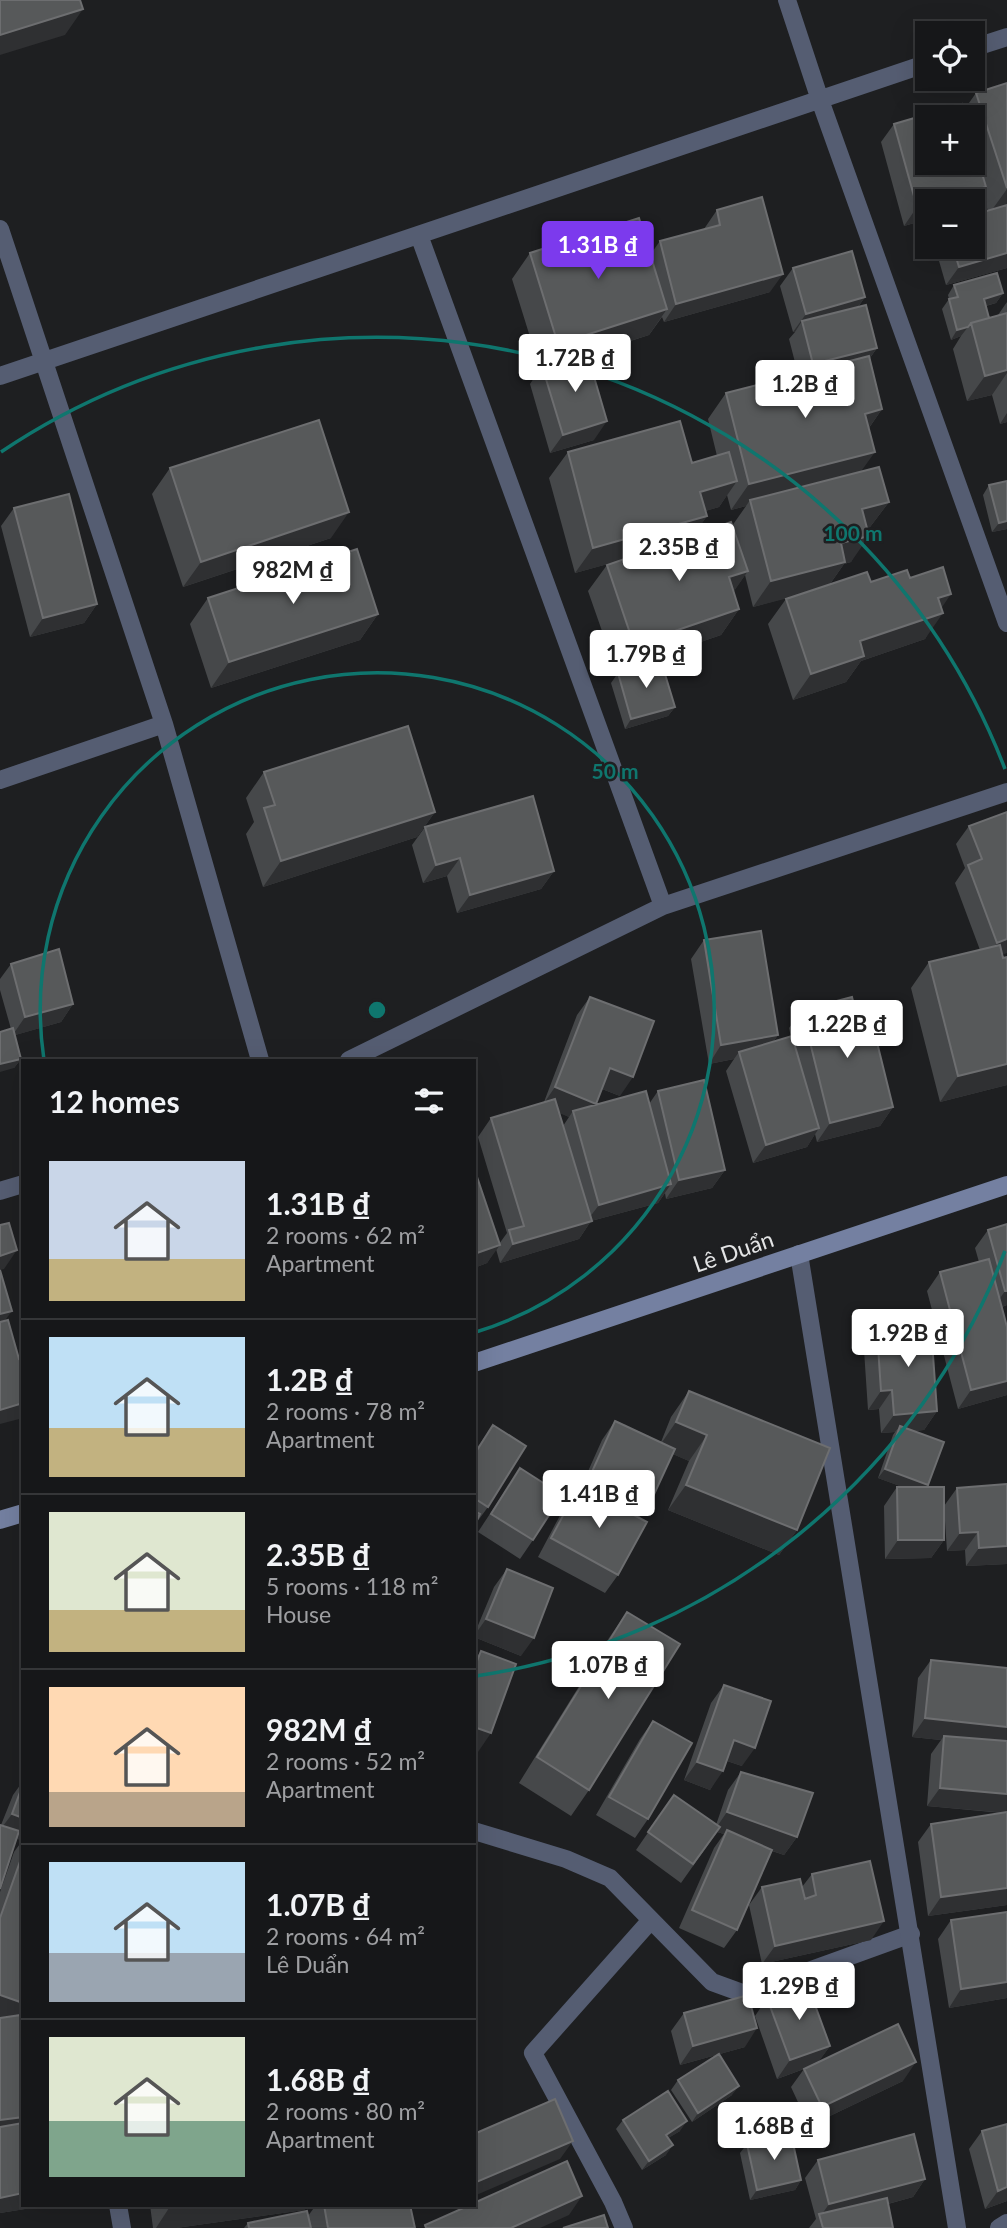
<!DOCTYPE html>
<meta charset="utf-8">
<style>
body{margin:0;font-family:Lato,sans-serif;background:#232426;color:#f1f3f6;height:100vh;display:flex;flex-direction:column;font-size:26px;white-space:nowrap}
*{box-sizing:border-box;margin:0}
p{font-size:23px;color:#9e9fa2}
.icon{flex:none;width:38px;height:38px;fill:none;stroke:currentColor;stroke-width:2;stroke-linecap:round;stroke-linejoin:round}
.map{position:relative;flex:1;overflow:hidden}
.sheet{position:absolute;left:21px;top:1059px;width:455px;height:1148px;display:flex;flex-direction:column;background:#161719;border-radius:0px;box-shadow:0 7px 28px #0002,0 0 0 2px #353638}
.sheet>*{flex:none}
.controls{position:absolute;left:915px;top:21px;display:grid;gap:14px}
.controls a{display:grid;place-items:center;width:70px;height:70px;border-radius:0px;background:#161719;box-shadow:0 7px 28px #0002,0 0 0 2px #353638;font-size:35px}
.price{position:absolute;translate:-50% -60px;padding:0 16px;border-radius:7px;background:#fff;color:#222;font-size:23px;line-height:46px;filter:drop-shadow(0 2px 4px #0008)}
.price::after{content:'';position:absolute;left:50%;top:42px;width:21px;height:16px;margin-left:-10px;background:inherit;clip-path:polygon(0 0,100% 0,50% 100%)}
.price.current{background:#7c3aed;color:#fff}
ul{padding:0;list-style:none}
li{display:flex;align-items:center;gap:21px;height:175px;padding:0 28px}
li+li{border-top:2px solid #353638}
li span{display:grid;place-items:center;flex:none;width:196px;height:140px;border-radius:0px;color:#555}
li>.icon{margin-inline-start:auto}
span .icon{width:84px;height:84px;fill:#fffc;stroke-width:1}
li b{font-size:30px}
h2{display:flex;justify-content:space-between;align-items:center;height:84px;padding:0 28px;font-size:30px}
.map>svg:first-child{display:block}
</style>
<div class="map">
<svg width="1007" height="2228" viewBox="0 0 1007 2228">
<rect width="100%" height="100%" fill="#1e1f21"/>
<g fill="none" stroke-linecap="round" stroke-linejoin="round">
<path stroke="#555d72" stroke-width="18" d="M474 1831 566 1859 610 1878 712 1982 745 1994 911 1934
M624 2228 613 2202 533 2053 651 1920
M999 2228 1007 2223"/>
<path stroke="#555d72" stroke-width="18" d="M787 0 820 100 1007 623
M973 48 1007 37
M0 229 164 724 260 1060
M419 235 663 906
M0 376 928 63
M0 780 164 724
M349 1060 663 906 1007 792
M0 1191 23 1184
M799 1254 957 2228
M118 2205 122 2228"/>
<path stroke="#7480a1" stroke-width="18" d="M474 1363 1007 1185
M0 1520 23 1513"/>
</g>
<path fill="#46484a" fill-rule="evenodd" d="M1007 83V268L946 285 935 247H973V215L988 211 982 193 973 206V201H928V219L904 226 881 142 894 124 962 104 964 110 976 93ZM928 117H973V163H928Z
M717 210 770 292 664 322 662 317 649 335 587 355 594 440 550 453 530 384 540 369 512 279 530 253 650 255 660 241 704 229Z
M793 268 865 297 858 307 877 348 870 358 882 409 869 428 861 472 889 502 870 527 867 528 851 562 844 564 830 584 910 578 941 608 925 639 861 661 846 682 793 700 768 624 786 599 789 597 753 607 745 575 733 592 739 609 721 635 616 671 588 591 607 565 611 563 575 573 549 478 568 452 692 463 717 456 708 419 726 393 798 374 789 339 795 332H793L780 286ZM727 495 731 510 746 506 732 526 693 535 707 516 705 511 719 507Z
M954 285 1003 293 996 303 986 306 989 318 998 315 1007 302V422L1000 424 992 395 967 401 953 349 961 336 951 340 942 309 949 299 948 295Z
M170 468 331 538 183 587 152 494Z
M1007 481V529L992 532 983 495 989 485Z
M14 508 97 604 84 623 30 637 1 526Z
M208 598 378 614 360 640 211 688 190 624Z
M618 673 675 707 668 716 625 729 611 683Z
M264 772 435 812 417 837 263 887 246 834 254 822 246 798Z
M1007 812 1002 954 1007 1085 940 1102 911 988 929 962 980 950 955 883 965 868 956 844 969 826Z
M425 827 554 871 541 889 457 913 447 876 423 883 412 845Z
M704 940 778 1035 773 1042 791 1037 789 1028 802 1010 855 1009 893 1107 880 1126 817 1142 815 1134 807 1147 753 1163 726 1071 734 1059 709 1064 691 959Z
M11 964 73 1004 61 1022 15 1035 21 1059 14 1068 11 1029 0 990V979Z
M590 997 620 1096 602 1089 595 1105 649 1104 658 1091 725 1170 712 1188 666 1199 665 1193 658 1203 591 1221 579 1239 500 1263 496 1249 487 1263 474 1268V1168L499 1244 507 1233 478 1137 491 1118 544 1102 577 1015ZM559 1112 569 1117 563 1126Z
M1007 1224V1305L1002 1307 1007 1327V1395L958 1409 927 1291 940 1272 979 1262 975 1248 988 1230Z
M877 1331 937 1411 924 1430 913 1431 928 1485 926 1487 944 1540 931 1558 885 1559 884 1506 897 1487H903L878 1478 893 1435 895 1432 881 1433 879 1409 868 1410 864 1350Z
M689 1391 797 1530 779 1555 668 1510 689 1461 673 1454 651 1501 639 1518 618 1575 605 1593 538 1557 566 1504 579 1486 581 1487 602 1440 615 1421 661 1442 671 1417Z
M493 1425 488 1507 474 1526V1452Z
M520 1468 533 1540 520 1559 478 1532Z
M957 1488 1007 1564 966 1566 965 1550 947 1551 944 1506Z
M507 1569 521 1656 474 1637V1635L494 1587Z
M627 1612 589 1790 571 1816 519 1783 609 1638Z
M481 1651 478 1752 474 1750V1661Z
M931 1660 1007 1668V1905L928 1916 918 1842 931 1824 1003 1813 927 1806 931 1754 941 1740 912 1737 918 1678Z
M724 1685 742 1766 727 1761 710 1790 684 1780 711 1703Z
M653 1721 648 1819 635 1838 596 1815 640 1739Z
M741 1772 797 1837 784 1855 772 1851 737 1930 724 1948 679 1928 714 1848 724 1834 717 1832 681 1883 636 1850 674 1795 716 1825 728 1790Z
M23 1781V2205L25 2209 0 2213V1892L14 1852 22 1841 1 1825 13 1795Z
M812 1874 871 1940 762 1964 749 1905 762 1887H802Z
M1007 1912V1998L949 2008 938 1939 951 1920Z
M767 1998 830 2046 818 2062 903 2081 809 2126 791 2087 804 2069 777 2079 755 2016Z
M684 2013 745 2047 680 2065 671 2031Z
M678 2080 732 2095 692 2122 671 2090Z
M623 2120 680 2131 668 2138 666 2155 642 2170 616 2129Z
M1007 2124V2201L985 2209 969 2149 982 2131Z
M747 2144 801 2180 795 2190 750 2200 740 2153Z
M818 2160 925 2179 913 2197 888 2204 893 2228H809L816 2219 805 2178Z
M150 2205H308L304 2210 176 2228H153Z
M316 2205H410L415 2228H244L248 2223 308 2216Z"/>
<path fill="#2f3032" d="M83 9 65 35 0 55V35Z
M986 187 973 206V201H938Z
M1007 189V208L989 214Z
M928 204V219L904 226 917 207Z
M1007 253V268L946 285 959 267Z
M783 274 770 292 664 322 676 304Z
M1003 293 996 303 977 308 984 299Z
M865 297 852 315 802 321 795 332H793L806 314Z
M667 309 649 335 543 368 542 366 558 344Z
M968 327 961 336 951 340 957 330Z
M877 348 864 366 800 382 813 364Z
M1007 370V373L992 395 967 401 985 376Z
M882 409 864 435 865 414Z
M1007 413V422L1000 424Z
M607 421 594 440 550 453 563 435Z
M875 452 857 477 750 500 746 506 731 510 749 484Z
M737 481 719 507 682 518 700 492Z
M889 502 870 527 844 535 862 509Z
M349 512 331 538 183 587 201 562Z
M707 516 689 542 575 573 593 548Z
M1007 521V529L992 532 999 523Z
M869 536 851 562 844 564 827 588 753 607 771 581 841 543Z
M748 571 730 597 729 577Z
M951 594 936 616 943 613 925 639 861 661 846 682 793 700 811 674 860 641 938 598Z
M97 604 84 623 30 637 43 618Z
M739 609 721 635 616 671 634 645Z
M378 614 360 640 211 688 229 662Z
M675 707 668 716 625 729 631 719Z
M435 812 417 837 263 887 281 861Z
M460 858 447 876 423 883 436 865Z
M554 871 541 889 457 913 470 895Z
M1007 939V953L984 961 997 943Z
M73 1004 61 1022 12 1036 25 1017Z
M778 1035 765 1053 739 1052 734 1059 709 1064 721 1045Z
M21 1059 14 1068 0 1072V1064Z
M1007 1064V1085L940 1102 958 1076Z
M610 1068 633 1077 620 1096 597 1087Z
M555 1087 596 1104 583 1122 573 1111 569 1117 542 1106Z
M893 1107 880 1126 817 1142 830 1123Z
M819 1128 807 1147 753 1163 766 1145Z
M725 1170 712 1188 666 1199 679 1180Z
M671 1184 658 1203 591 1221 579 1239 500 1263 513 1244 586 1222 599 1205Z
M500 1245 487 1263 474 1268V1254Z
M17 1250 4 1269 0 1270V1256Z
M1005 1291H1007V1305L992 1310Z
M12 1311 0 1327V1314Z
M1007 1381V1395L958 1409 971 1390Z
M892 1390 879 1409 868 1410 881 1391Z
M23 1403V1418L0 1424V1410Z
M937 1411 924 1430 898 1432 900 1426 895 1432 881 1433 894 1415Z
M676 1422 707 1435 689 1461 658 1448Z
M885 1469 928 1485 921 1494 878 1478Z
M686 1485 797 1530 779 1555 668 1510Z
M978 1532 965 1550 947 1551 960 1533Z
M898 1540H944L931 1558 885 1559Z
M1007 1546V1564L966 1566 979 1548Z
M486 1619 534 1638 521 1656 474 1637V1636Z
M925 1718 1007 1727V1747L944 1736 941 1740 912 1737Z
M474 1727 491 1733 478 1752 474 1750Z
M734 1740 755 1748 742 1766 721 1759Z
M697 1762 723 1771 710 1790 684 1780Z
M940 1788 1007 1794V1813L927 1806Z
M727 1812 797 1837 784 1855 725 1834 727 1830 724 1834 717 1832 681 1883 717 1832 714 1831Z
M12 1814 23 1818V1839L22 1841 0 1832V1830Z
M1007 1888V1905L928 1916 941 1897Z
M884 1921 871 1940 762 1964 775 1946Z
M1007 1982V1998L949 2008 961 1989Z
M0 1995 23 2003V2036L0 2028Z
M757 2028 745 2047 680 2065 693 2046Z
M830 2046 817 2064 777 2079 790 2060Z
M916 2062 903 2081 809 2126 822 2107Z
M739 2086 732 2095 692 2122 698 2113Z
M23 2117V2134L0 2137V2120Z
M687 2121 680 2131 659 2144 666 2135Z
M573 2141 560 2159 474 2196V2183Z
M673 2145 666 2155 642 2170 649 2161Z
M925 2179 913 2197 821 2222 820 2217 829 2204Z
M801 2180 795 2190 750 2200 757 2190Z
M1007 2187V2201L985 2209 998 2191Z
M23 2193V2205H27L25 2209 0 2213V2198Z
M582 2196 569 2215 540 2228H511Z
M171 2205H308L304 2210 176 2228H156Z"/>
<path fill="#57595a" stroke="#6d6e70" stroke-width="2" d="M0 0H80L83 9 0 35Z
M1007 83V188L976 93Z
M962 104 966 117H928V163H973V142L986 187 938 201H928V204L917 207 894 124Z
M762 197 783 274 676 304 660 241 720 225 717 210Z
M1007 205V253L959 267 953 247H973V215Z
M639 218 667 309 558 344 530 253Z
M852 251 865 297 806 314 793 268Z
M997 273 1003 293 984 299 989 318 971 323 968 327 957 330 949 299 958 297 954 285Z
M866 305 877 348 813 364 802 321Z
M1007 313V370L985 376 971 323Z
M587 353 607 421 563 435 542 366Z
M869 356 882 409 865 414 875 452 749 484 726 393Z
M319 420 349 512 201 562 170 468Z
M680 421 692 463 729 452 737 481 700 492 707 516 593 548 568 452Z
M879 467 889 502 862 509 869 536 841 543 845 562 771 581 750 500Z
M1007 481V521L999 523 989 485Z
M69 494 97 604 43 618 14 508Z
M731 522 748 571 729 577 739 609 634 645 607 565Z
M357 549 378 614 229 662 208 598Z
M943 567 951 594 938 598 943 613 860 641 864 656 811 674 786 599 867 572 871 582 907 570 910 578Z
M661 661 675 707 631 719 618 673Z
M408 726 435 812 281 861 264 808 275 805 264 772Z
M533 796 554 871 470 895 460 858 436 865 425 827Z
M1007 812V939L997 943 968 865 982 859 969 826Z
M761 931 778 1035 721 1045 704 940Z
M1000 945 1003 958 1007 957V1064L958 1076 929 962Z
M59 949 73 1004 25 1017 11 964Z
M590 997 654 1021 633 1077 610 1068 596 1104 555 1087Z
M852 997 855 1009 868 1006 893 1107 830 1123 802 1010Z
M13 1028 21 1059 0 1064V1032Z
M792 1036 819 1128 766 1145 739 1052Z
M704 1080 725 1170 679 1180 658 1091Z
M646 1091 671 1184 599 1205 573 1111Z
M555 1099 592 1221 513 1244 509 1230 524 1226 491 1118Z
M474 1168 500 1245 474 1254Z
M9 1223 17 1250 0 1256V1225Z
M1007 1224V1291H1005L988 1230Z
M989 1259 1007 1327V1381L971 1390 940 1272Z
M0 1270 12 1311 0 1314Z
M8 1320 19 1359 23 1358V1403L0 1410V1322Z
M931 1327 937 1411 894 1415 892 1390 881 1391 877 1331Z
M689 1391 830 1448 797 1530 686 1485 707 1435 676 1422Z
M615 1421 675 1449 651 1501 591 1474Z
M493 1425 526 1446 488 1507 474 1498V1455Z
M900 1426 944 1442 928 1485 885 1469Z
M520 1468 562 1495 533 1540 491 1514Z
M1007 1484V1546L979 1548 978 1532 960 1533 957 1488Z
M579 1486 647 1522 618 1575 551 1538Z
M897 1487H944V1540H898Z
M474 1511 480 1514 474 1526Z
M507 1569 553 1588 534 1638 486 1619Z
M627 1612 680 1644 589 1790 537 1757Z
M481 1651 516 1664 491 1733 474 1727V1669Z
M931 1660 1007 1668V1727L925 1718Z
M724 1685 771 1701 755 1748 734 1740 723 1771 697 1762Z
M653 1721 692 1743 648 1819 609 1797Z
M944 1736 1007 1741V1794L940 1788Z
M741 1772 813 1793 797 1837 727 1812Z
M23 1784V1818L12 1814Z
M674 1795 720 1827 693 1864 648 1832Z
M1007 1812V1888L941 1897 931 1824Z
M0 1825 19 1831 0 1889Z
M727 1830 772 1850 737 1930 692 1910Z
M23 1853V2003L0 1995V1918Z
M870 1861 884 1921 775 1946 762 1887 800 1879 805 1899 816 1895 812 1874Z
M1007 1912V1982L961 1989 951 1920Z
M807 1983 830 2046 790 2060 767 1998Z
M748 1995 757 2028 693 2046 684 2013Z
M21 2015 23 2030V2117L0 2120V2018Z
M898 2024 916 2062 822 2107 804 2069Z
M719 2054 739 2086 698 2113 678 2080Z
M668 2091 687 2121 666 2135 673 2145 649 2161 623 2120Z
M555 2099 573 2141 474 2183V2134Z
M23 2123V2193L0 2198V2127Z
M1007 2124V2187L998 2191 982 2131Z
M791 2134 801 2180 757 2190 747 2144Z
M914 2134 925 2179 829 2204 818 2160Z
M567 2161 582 2196 511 2228H426L425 2225 470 2205H474V2203Z
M887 2198 893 2228H823L819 2214Z
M324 2205H410L415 2228H328Z
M307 2211 311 2228H249L248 2223Z
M604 2215 608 2228H563Z"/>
<g fill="none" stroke="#0f766e" stroke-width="3.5">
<path d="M44 1060A337 337 0 1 1 476 1332"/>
<path d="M1005 1251A673 673 0 0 1 476 1676M1 452A673 673 0 0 1 1005 769"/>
</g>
<g text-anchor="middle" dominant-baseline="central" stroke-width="5" stroke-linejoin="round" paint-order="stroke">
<g font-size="23" fill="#e3e4e5" stroke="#1e1f21">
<text transform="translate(733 1251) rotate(-19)">Lê Duẩn</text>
</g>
</g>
<circle cx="377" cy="1010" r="10" fill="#0f766e" stroke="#1e1f21" stroke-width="3.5"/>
<g font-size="21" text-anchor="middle" font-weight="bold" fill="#0f766e" stroke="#1e1f21" stroke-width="5" stroke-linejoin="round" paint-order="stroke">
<text x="853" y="541">100 m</text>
<text x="615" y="779">50 m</text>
</g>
</svg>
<div class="controls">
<a><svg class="icon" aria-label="locate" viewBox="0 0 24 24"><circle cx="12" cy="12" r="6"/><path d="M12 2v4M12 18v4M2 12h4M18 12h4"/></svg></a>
<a>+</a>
<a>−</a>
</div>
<b class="price current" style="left:598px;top:281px">1.31B ₫</b>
<b class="price" style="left:575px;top:394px">1.72B ₫</b>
<b class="price" style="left:805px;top:420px">1.2B ₫</b>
<b class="price" style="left:679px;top:583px">2.35B ₫</b>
<b class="price" style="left:293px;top:606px">982M ₫</b>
<b class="price" style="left:646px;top:690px">1.79B ₫</b>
<b class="price" style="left:847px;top:1060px">1.22B ₫</b>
<b class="price" style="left:908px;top:1369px">1.92B ₫</b>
<b class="price" style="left:599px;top:1530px">1.41B ₫</b>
<b class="price" style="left:608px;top:1701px">1.07B ₫</b>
<b class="price" style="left:799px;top:2022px">1.29B ₫</b>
<b class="price" style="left:774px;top:2162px">1.68B ₫</b>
<section class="sheet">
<h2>12 homes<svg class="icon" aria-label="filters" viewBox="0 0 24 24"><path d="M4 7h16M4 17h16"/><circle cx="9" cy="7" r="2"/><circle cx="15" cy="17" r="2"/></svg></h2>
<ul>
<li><span style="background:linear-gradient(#c9d6e8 70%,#c2b280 0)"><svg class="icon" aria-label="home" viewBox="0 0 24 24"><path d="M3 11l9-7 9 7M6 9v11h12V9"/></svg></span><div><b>1.31B ₫</b><p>2 rooms · 62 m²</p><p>Apartment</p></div></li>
<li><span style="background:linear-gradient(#bfe0f5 65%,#c2b280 0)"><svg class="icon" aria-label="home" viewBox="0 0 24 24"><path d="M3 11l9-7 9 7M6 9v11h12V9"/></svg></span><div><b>1.2B ₫</b><p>2 rooms · 78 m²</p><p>Apartment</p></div></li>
<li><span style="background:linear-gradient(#dfe7d0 70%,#c2b280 0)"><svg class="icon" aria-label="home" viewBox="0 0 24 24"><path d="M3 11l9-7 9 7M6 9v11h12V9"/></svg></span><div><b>2.35B ₫</b><p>5 rooms · 118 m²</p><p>House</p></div></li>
<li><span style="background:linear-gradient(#ffd9b3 75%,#b9a48a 0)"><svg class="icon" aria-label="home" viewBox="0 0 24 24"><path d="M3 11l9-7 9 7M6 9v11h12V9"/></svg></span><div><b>982M ₫</b><p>2 rooms · 52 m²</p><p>Apartment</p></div></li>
<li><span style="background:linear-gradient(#bfe0f5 65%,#9aa5b1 0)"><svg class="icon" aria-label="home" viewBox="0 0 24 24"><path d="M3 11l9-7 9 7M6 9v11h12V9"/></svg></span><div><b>1.07B ₫</b><p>2 rooms · 64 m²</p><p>Lê Duẩn</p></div></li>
<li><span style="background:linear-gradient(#dfe7d0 60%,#7fa58c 0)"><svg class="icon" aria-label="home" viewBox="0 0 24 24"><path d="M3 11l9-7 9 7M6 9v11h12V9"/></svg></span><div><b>1.68B ₫</b><p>2 rooms · 80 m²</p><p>Apartment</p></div></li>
</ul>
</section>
</div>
